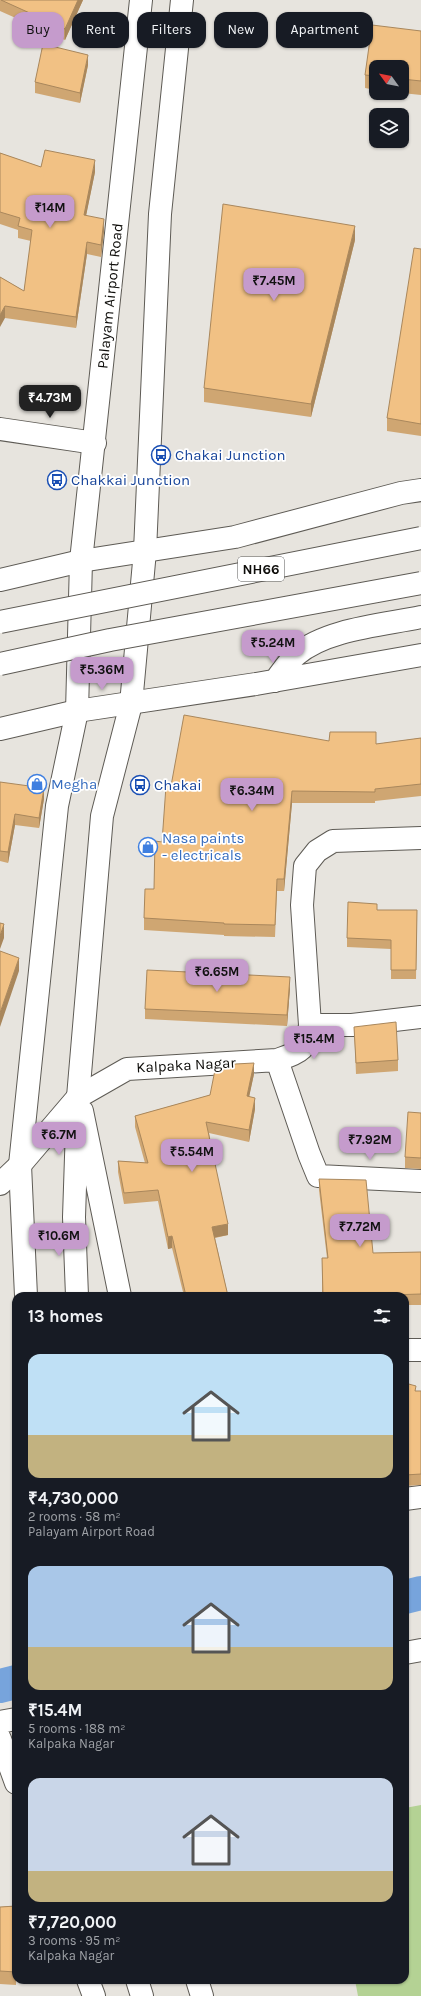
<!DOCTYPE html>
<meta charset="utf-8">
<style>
body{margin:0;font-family:Karla,sans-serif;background:#242831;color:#f1f3f6;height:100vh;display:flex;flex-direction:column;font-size:15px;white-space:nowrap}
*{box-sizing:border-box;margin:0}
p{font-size:13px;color:#9ea1a6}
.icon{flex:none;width:22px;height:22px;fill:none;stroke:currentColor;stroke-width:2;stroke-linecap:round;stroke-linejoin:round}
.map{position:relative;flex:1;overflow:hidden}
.panel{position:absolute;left:12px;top:1292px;width:397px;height:692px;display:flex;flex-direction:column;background:#171b24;border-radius:12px;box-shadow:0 1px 3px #0004}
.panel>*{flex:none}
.hud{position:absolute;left:12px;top:12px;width:397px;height:36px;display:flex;gap:8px}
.needle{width:26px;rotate:303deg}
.tools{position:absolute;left:369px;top:60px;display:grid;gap:8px}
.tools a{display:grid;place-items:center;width:40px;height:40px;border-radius:8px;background:#171b24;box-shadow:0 1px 3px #0004;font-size:20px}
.price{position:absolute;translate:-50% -34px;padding:0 9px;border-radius:8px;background:#c59bcc;color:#111;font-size:13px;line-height:26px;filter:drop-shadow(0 1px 2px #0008)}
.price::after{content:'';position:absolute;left:50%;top:24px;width:12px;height:9px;margin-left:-6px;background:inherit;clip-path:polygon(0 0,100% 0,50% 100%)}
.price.current{background:#222;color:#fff}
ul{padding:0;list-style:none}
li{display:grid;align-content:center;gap:8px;height:212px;padding:0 16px}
li span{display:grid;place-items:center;height:124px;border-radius:12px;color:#555}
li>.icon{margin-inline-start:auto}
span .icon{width:72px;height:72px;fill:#fffc;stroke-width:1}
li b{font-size:17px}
h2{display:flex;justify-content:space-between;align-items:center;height:48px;padding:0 16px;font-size:17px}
.chip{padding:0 14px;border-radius:12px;background:#171b24;box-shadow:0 1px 3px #0004;font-size:14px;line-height:36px}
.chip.current{background:#c59bcc;color:#111}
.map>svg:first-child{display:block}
</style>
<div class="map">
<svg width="421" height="1996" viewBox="0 0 421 1996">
<rect width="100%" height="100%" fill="#e7e4de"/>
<path fill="#b4d294" d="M421 1805V1996H358L355 1980H405V1808Z"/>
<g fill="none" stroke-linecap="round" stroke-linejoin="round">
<path stroke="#77a4dc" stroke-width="34" d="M405 1597 421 1593
M0 1686 16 1682"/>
<g stroke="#5e5b55" stroke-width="24">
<path id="minor" d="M0 429 95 443
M0 580 81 561 235 537 401 493 421 490
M275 681C281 673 288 662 296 655 326 629 383 625 421 617
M77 711 256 684 421 655
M421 838 333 841 317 851 305 866 302 905 310 1025H352L421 1017
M277 1060C300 1052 307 1051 310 1025
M82 1111 120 1296
M0 1184 20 1165 78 1097 127 1069 277 1060 309 1154 318 1176 421 1181
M405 1350H421
M405 1499 421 1497
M405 1653 421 1650
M0 1722 16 1719
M0 1739 16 1783
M88 1980 94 1996"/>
</g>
<g stroke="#5e5b55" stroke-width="24">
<path id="major" d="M26 1296 20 1165 57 806 77 711 81 561 141 0
M77 1296 74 1217 78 1097 102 816 131 704 145 551 160 214 182 0
M137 1980 142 1996
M197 1980 202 1996"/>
</g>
<g stroke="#5e5b55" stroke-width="24">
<path id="highway" d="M0 729 77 711"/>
</g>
<use href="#minor" stroke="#fff" stroke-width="22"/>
<use href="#major" stroke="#fff" stroke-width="22"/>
<use href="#highway" stroke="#fff" stroke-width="22"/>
<g stroke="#5e5b55" stroke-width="24" stroke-linecap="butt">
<path id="highway-bridge" d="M0 622 421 538
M0 664 110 640 421 583"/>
</g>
<use href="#highway-bridge" stroke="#fff" stroke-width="22"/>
</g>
<path fill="#cfa672" d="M0 0H83L65 40 0 11Z
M421 31V95L402 93V67H376V90L365 88V75Z
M88 65 80 103 35 93V82Z
M0 153 41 167 95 172 86 215 104 231 101 257 87 254 76 328 5 318 0 277 24 291 31 241 18 238V230L0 224Z
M355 240 311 417 204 402V388Z
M421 249V436L387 431V418Z
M421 738V796L375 801V803H292L284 891H277L275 937 224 936V935L144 930V918L154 889 171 786 329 741 376 744Z
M0 782 44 799 39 828 15 825 8 863 0 861Z
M377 910H417L416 979H391V949L347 947V938Z
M290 988 287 1026 145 1019V1009Z
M354 1027 398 1060V1071L356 1074Z
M254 1074 249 1096 255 1109 249 1142 209 1133 228 1235 215 1238 228 1296H184L172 1248 168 1249 158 1201 124 1204 118 1172V1161L145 1163 135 1127V1116L210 1095Z
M421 1113V1169L405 1168V1157Z
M319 1179 373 1253 421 1252V1305H405V1296H322V1258H327L319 1190Z
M405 1383 416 1391H421V1485L405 1486Z
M16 1906V1985L0 1984V1907Z"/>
<path fill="#a9875c" d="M78 0H83L65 40V29Z
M88 55V65L80 103V93Z
M95 160V172L84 226V215Z
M104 219V231L101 257V245Z
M355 226V240L311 417V404Z
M87 242V254L76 328V317Z
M5 306V318L0 327V315Z
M44 788V799L39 828V818Z
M292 791V803L284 891V879Z
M15 814V825L8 863V852Z
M4 924V938L0 949V936Z
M19 958V971L0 1027V1013Z
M290 977V988L287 1026V1015Z
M254 1063V1074L247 1107V1096Z
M255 1098V1109L249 1142V1130Z
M228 1224V1235L212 1238V1227Z
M172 1236V1248L168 1249V1237Z"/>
<path fill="#f1c184" stroke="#a9875c" d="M1 0H78L65 29Z
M372 25 421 31V81L402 79V67H376V76L365 75Z
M43 44 88 55 80 93 35 82Z
M45 150 95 160 84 215 104 219 101 245 87 242 76 317 5 306 0 315V277L24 291 32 230 18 226 20 218 0 212V153L41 167Z
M223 204 355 226 311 404 204 388Z
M414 248 421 249V424L387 418Z
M184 715 329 741 330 732H376V744L421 738V784L375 789V792L292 791 284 879H277L275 925 224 924V923L144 918 145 889H154L155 841 162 842 166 786H171Z
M0 782 44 788 39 818 15 814 8 852 0 851Z
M348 902 377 904V910H417L416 970H391V940L347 938Z
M0 923 4 924 0 936Z
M0 951 19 958 0 1013Z
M147 970 290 977 287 1015 145 1009Z
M396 1022 398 1060 356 1063 354 1027Z
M254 1063 247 1096 255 1098 249 1130 206 1122 228 1224 212 1227 228 1296H186L172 1236 168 1237 158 1190 124 1193 118 1161 148 1163 135 1116 210 1095 216 1065Z
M408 1112 421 1113V1158L405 1157Z
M319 1179 366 1180 373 1253 421 1252V1294L356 1296H323L322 1258H328Z
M405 1383 416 1386 415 1391H421V1474L405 1475Z
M16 1906V1972L0 1971V1907Z"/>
<defs>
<g id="bus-ring" transform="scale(1)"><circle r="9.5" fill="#fff" stroke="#1a4fb4" stroke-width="1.5"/><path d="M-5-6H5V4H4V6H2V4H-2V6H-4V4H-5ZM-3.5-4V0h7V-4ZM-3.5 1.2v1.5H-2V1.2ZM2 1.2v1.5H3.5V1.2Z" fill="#1a4fb4"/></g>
<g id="shop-ring" transform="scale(1)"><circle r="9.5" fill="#fff" stroke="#3f7fe0" stroke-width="1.5"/><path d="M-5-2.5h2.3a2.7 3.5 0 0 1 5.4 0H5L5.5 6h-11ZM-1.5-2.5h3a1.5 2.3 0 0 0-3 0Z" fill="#3f7fe0"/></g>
</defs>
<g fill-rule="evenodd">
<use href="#bus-ring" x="161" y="455"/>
<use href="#bus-ring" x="57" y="480"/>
<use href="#shop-ring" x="37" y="784"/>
<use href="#bus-ring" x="140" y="785"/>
<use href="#shop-ring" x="148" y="847"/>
</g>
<g text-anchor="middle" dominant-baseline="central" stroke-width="3.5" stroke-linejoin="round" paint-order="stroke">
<rect fill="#fff" stroke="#565654" stroke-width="1" x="238" y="557" width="46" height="24" rx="3"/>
<g font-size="14" font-weight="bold" fill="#0e0d0a">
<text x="261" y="569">NH66</text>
</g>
<g font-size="15" fill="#0e0d0a" stroke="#fff">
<text transform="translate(110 296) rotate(-84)">Palayam Airport Road</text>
<text transform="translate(186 1065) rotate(-3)">Kalpaka Nagar</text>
</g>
<g font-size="15" fill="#164399" stroke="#fff" text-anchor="start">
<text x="175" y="455">Chakai Junction</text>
<text x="71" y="480">Chakkai Junction</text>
<text x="154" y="785">Chakai</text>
</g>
<g font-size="15" fill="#366cbe" stroke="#fff" text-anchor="start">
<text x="51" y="784">Megha</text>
<text x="162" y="838">Nasa paints<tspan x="162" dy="17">- electricals</tspan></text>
</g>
</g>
</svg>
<div class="tools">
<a><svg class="needle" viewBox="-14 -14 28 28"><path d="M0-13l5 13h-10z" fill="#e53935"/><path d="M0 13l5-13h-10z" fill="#9ea1a6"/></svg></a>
<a><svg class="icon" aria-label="layers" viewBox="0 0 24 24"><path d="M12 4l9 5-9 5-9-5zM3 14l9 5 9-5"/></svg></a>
</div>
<b class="price" style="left:50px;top:229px">₹14M</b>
<b class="price" style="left:274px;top:302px">₹7.45M</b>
<b class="price current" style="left:50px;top:419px">₹4.73M</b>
<b class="price" style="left:273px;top:664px">₹5.24M</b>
<b class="price" style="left:102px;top:691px">₹5.36M</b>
<b class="price" style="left:252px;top:812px">₹6.34M</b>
<b class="price" style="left:217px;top:993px">₹6.65M</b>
<b class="price" style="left:314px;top:1060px">₹15.4M</b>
<b class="price" style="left:59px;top:1156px">₹6.7M</b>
<b class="price" style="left:370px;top:1161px">₹7.92M</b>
<b class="price" style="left:192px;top:1173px">₹5.54M</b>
<b class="price" style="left:360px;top:1248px">₹7.72M</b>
<b class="price" style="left:59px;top:1257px">₹10.6M</b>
<div class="hud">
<a class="chip current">Buy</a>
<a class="chip">Rent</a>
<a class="chip">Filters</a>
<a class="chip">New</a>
<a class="chip">Apartment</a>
</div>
<section class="panel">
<h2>13 homes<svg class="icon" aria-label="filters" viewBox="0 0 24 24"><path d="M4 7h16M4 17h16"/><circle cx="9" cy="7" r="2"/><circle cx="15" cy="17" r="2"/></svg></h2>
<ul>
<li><span style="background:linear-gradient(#bfe0f5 65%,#c2b280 0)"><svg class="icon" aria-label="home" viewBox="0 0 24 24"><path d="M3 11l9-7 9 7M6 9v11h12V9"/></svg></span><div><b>₹4,730,000</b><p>2 rooms · 58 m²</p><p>Palayam Airport Road</p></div></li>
<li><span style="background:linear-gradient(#a9c7e8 65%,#c2b280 0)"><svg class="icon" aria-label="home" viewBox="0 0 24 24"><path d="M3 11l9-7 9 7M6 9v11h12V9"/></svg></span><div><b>₹15.4M</b><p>5 rooms · 188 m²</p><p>Kalpaka Nagar</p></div></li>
<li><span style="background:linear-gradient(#c9d6e8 75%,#c2b280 0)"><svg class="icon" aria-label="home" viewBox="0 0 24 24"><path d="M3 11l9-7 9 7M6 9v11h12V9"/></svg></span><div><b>₹7,720,000</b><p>3 rooms · 95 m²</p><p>Kalpaka Nagar</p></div></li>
</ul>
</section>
</div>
